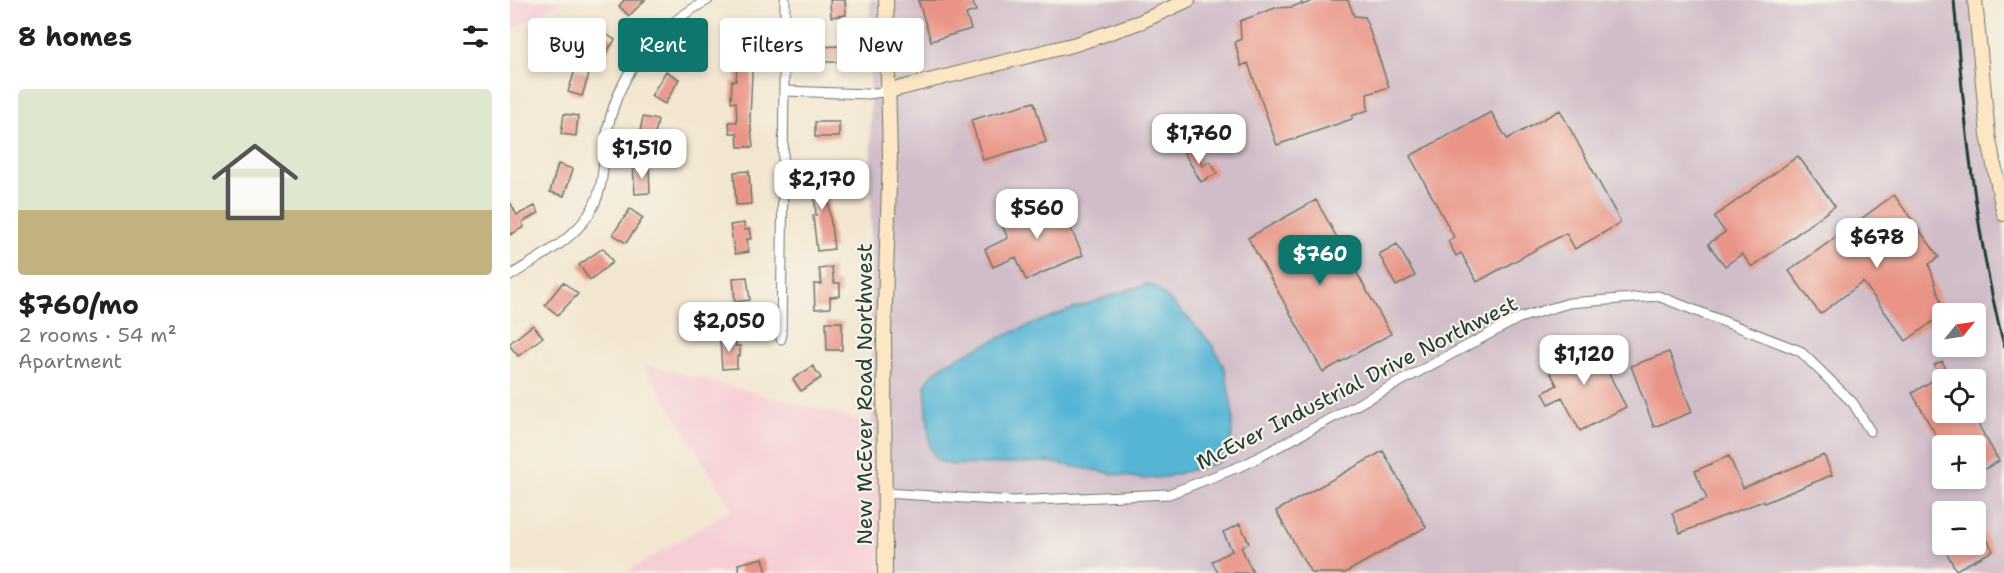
<!DOCTYPE html>
<meta charset="utf-8">
<style>
body{margin:0;font-family:"Shantell Sans",sans-serif;background:#f2f2f2;color:#202124;height:100vh;display:flex;flex-direction:column;font-size:22px;white-space:nowrap}
*{box-sizing:border-box;margin:0}
p{font-size:20px;color:#757577}
.icon{flex:none;width:33px;height:33px;fill:none;stroke:currentColor;stroke-width:2;stroke-linecap:round;stroke-linejoin:round}
.map{position:relative;flex:1;overflow:hidden}
.drawer{display:flex;flex-direction:column;background:#fff;width:510px}
.drawer>*{flex:none}
.guide{position:absolute;left:18px;top:18px;width:570px;height:54px;display:flex;gap:12px}
.needle{width:39px;rotate:60deg}
.controls{position:absolute;left:1422px;top:303px;display:grid;gap:12px}
.controls a{display:grid;place-items:center;width:54px;height:54px;border-radius:6px;background:#fff;box-shadow:0 3px 9px #0003;font-size:30px}
.price{position:absolute;translate:-50% -51px;padding:0 14px;border-radius:12px;background:#fff;color:#222;font-size:20px;line-height:39px;filter:drop-shadow(0 2px 3px #0008)}
.price::after{content:'';position:absolute;left:50%;top:36px;width:18px;height:14px;margin-left:-9px;background:inherit;clip-path:polygon(0 0,100% 0,50% 100%)}
.price.current{background:#0f766e;color:#fff}
ul{padding:0;list-style:none}
li{display:grid;align-content:center;gap:12px;height:318px;padding:0 18px}
li+li{border-top:2px solid #e0e0e0}
li span{display:grid;place-items:center;height:186px;border-radius:6px;color:#555}
li>.icon{margin-inline-start:auto}
span .icon{width:108px;height:108px;fill:#fffc;stroke-width:1}
li b{font-size:26px}
h2{display:flex;justify-content:space-between;align-items:center;height:72px;padding:0 18px;font-size:26px}
.tag{padding:0 21px;border-radius:6px;background:#fff;box-shadow:0 3px 9px #0003;font-size:21px;line-height:54px}
.tag.current{background:#0f766e;color:#fff}
main{display:flex;flex:1;min-height:0}
.map>svg:first-child{display:block}
</style>
<main>
<section class="drawer">
<h2>8 homes<svg class="icon" aria-label="filters" viewBox="0 0 24 24"><path d="M4 7h16M4 17h16"/><circle cx="9" cy="7" r="2"/><circle cx="15" cy="17" r="2"/></svg></h2>
<ul>
<li><span style="background:linear-gradient(#dfe7d0 65%,#c2b280 0)"><svg class="icon" aria-label="home" viewBox="0 0 24 24"><path d="M3 11l9-7 9 7M6 9v11h12V9"/></svg></span><div><b>$760/mo</b><p>2 rooms · 54 m²</p><p>Apartment</p></div></li>
</ul>
</section>
<div class="map">
<svg width="1494" height="573" viewBox="0 0 1494 573">
<rect width="100%" height="100%" fill="#f7f3e8"/>
<filter id="ink" filterUnits="userSpaceOnUse"><feTurbulence type="fractalNoise" baseFrequency=".0167" numOctaves="2"/><feDisplacementMap in="SourceGraphic" scale="12" xChannelSelector="R" yChannelSelector="G"/><feConvolveMatrix kernelMatrix="1 2 1 2 8 2 1 2 1" color-interpolation-filters="sRGB"/></filter>
<filter id="wash" filterUnits="userSpaceOnUse"><feTurbulence type="fractalNoise" baseFrequency=".008" numOctaves="4" result="noise"/><feDisplacementMap in="SourceGraphic" scale="24" xChannelSelector="R" yChannelSelector="G"/><feGaussianBlur stdDeviation="1.35" result="paint"/><feColorMatrix in="noise" values="0 0 0 0 0 0 0 0 0 0 0 0 0 0 0 0 0 1.4 0 .05"/><feComposite in="paint" operator="in"/></filter>
<g filter="url(#wash)">
<rect width="100%" height="100%" fill="#f3e6d0"/>
<path fill="#f6cfd6" d="M0 0H53L0 31Z
M133 364 362 423 377 573H121V569L222 509Z"/>
<path fill="#d1bdc9" fill-rule="evenodd" d="M360 0H1466L1494 203V573H377L362 423ZM1432 314H1466V346H1432ZM1432 380H1466V412H1432ZM1432 446H1466V478H1432ZM1432 512H1466V544H1432Z"/>
<path fill="#57b5d5" stroke="#3b7984" stroke-width="1.5" d="M637 284 646 287 682 322 703 346 715 369 723 415 721 446 715 457 707 463 656 477 632 479 539 462 443 465 428 461 420 448 415 386C422 366 448 358 466 349 521 322 578 303 637 284Z"/>
<g id="blocks">
<path fill="#e99486" d="M114 0H135L119 16 109 6Z
M320 0H335L336 15 321 17Z
M408 0H462L466 11 456 14 461 29 421 41Z
M806 0H838L844 16 855 17 879 87 857 94 858 110 842 116V119L767 145 738 63 731 66 725 42 731 39 730 21 765 8 782 7 792 3V5Z
M244 25 245 52H243L240 118 243 147H228L227 133H220L219 122H227L226 102H221L222 81H226L227 66H231L229 26Z
M90 30 105 40 93 57 90 56 87 61 74 53Z
M329 46 330 62H308V47Z
M65 70 79 74 72 96 58 92Z
M156 71 169 79 155 104 141 96Z
M524 102 536 142 473 160 461 120Z
M1050 110 1111 223 1065 249 1056 233 967 282 951 253 946 256 938 241 944 237 900 156 981 112 997 139Z
M54 114 68 116 66 136 51 134Z
M133 117 148 120 143 144 128 141Z
M305 122H329V137H305Z
M681 145 693 166 700 161 707 173 691 182 673 151Z
M1288 156 1325 206 1242 267 1232 254 1215 266 1198 244 1215 232 1204 217Z
M48 164 63 169 54 196 40 192Z
M123 167H139L140 193 125 194Z
M318 169 320 199H318L324 249 307 251 303 216 306 215 302 170Z
M239 171 241 204 226 205 224 172Z
M1384 195 1429 257 1419 264 1434 313 1396 341 1353 282 1310 314 1279 271Z
M546 196 573 255 516 280 506 257 483 267 475 249 498 238 490 221Z
M806 200 881 334 813 372 738 238Z
M0 202 7 215 25 206 29 213 12 222 14 227 0 235Z
M120 209 133 218 116 243 103 234Z
M234 223 235 230 239 229 241 239H237L239 252 225 254 220 225Z
M887 244 905 276 886 286 869 254Z
M93 248 103 262 80 280 69 265Z
M322 267 324 283H330V296L320 297V308L305 309 304 284H312L309 269Z
M237 277 240 300 225 302 223 278Z
M53 282 68 294 48 315 35 305Z
M316 322H332V350H317Z
M23 325 33 337 8 356 0 346V343Z
M225 338 226 346H230V356H227V368L212 369 210 339Z
M1081 339 1116 407 1070 431 1052 397 1039 404 1033 393 1047 385 1035 363Z
M1159 352 1182 412 1144 427 1121 366Z
M1432 361 1442 380H1432V412H1461L1489 461 1466 474V446H1432L1402 393 1430 376 1424 365Z
M303 366 311 378 291 391 283 379Z
M873 451 916 527 835 573H801L766 511Z
M1314 455 1322 475 1254 503 1253 501 1170 533 1162 513 1197 499 1185 471 1219 456 1233 488Z
M1466 517 1483 551 1446 570 1432 544H1466Z
M730 524 739 543 731 547 743 573H708L702 561 722 551 713 532Z
M253 558 257 573H230L228 564Z"/>
</g>
</g>
<g filter="url(#ink)">
<use href="#blocks" fill-opacity="0" stroke="#69786b" stroke-width="1.5"/>
<g fill="none" stroke-linecap="round" stroke-linejoin="round">
<g stroke="#69786b" stroke-width="11">
<path id="street" d="M274 91 358 94 379 91
M0 276C27 258 61 242 79 214 94 191 93 165 96 139 105 77 143 29 198 0
M271 339 275 0
M375 493 501 501 659 494 736 464 1009 318 1059 303 1148 296 1290 351 1343 403 1360 431"/>
</g>
<g stroke="#69786b" stroke-width="16">
<path id="secondary" d="M1465 0 1478 135 1494 214
M379 91 566 44 630 22 678 0
M375 573 374 334 380 156 376 0"/>
</g>
<use href="#street" stroke="#fff" stroke-width="9"/>
<use href="#secondary" stroke="#fce6c4" stroke-width="14"/>
<path stroke="#1f3d34" stroke-width="3" d="M1444 0C1454 117 1465 233 1494 346"/>
</g>
</g>
<g text-anchor="middle" dominant-baseline="central" stroke-width="4.5" stroke-linejoin="round" paint-order="stroke">
<g font-size="21" fill="#1f3d34" stroke="#f7f3e8">
<text transform="translate(847 383) rotate(-27)">McEver Industrial Drive Northwest</text>
<text transform="translate(355 394) rotate(-90)">New McEver Road Northwest</text>
</g>
</g>
</svg>
<div class="controls">
<a><svg class="needle" viewBox="-14 -14 28 28"><path d="M0-13l5 13h-10z" fill="#e53935"/><path d="M0 13l5-13h-10z" fill="#757577"/></svg></a>
<a><svg class="icon" aria-label="locate" viewBox="0 0 24 24"><circle cx="12" cy="12" r="6"/><path d="M12 2v4M12 18v4M2 12h4M18 12h4"/></svg></a>
<a>+</a>
<a>−</a>
</div>
<b class="price" style="left:689px;top:165px">$1,760</b>
<b class="price" style="left:132px;top:180px">$1,510</b>
<b class="price" style="left:312px;top:211px">$2,170</b>
<b class="price" style="left:527px;top:240px">$560</b>
<b class="price" style="left:1367px;top:269px">$678</b>
<b class="price current" style="left:810px;top:286px">$760</b>
<b class="price" style="left:219px;top:353px">$2,050</b>
<b class="price" style="left:1074px;top:386px">$1,120</b>
<div class="guide">
<a class="tag">Buy</a>
<a class="tag current">Rent</a>
<a class="tag">Filters</a>
<a class="tag">New</a>
</div>
</div>
</main>
